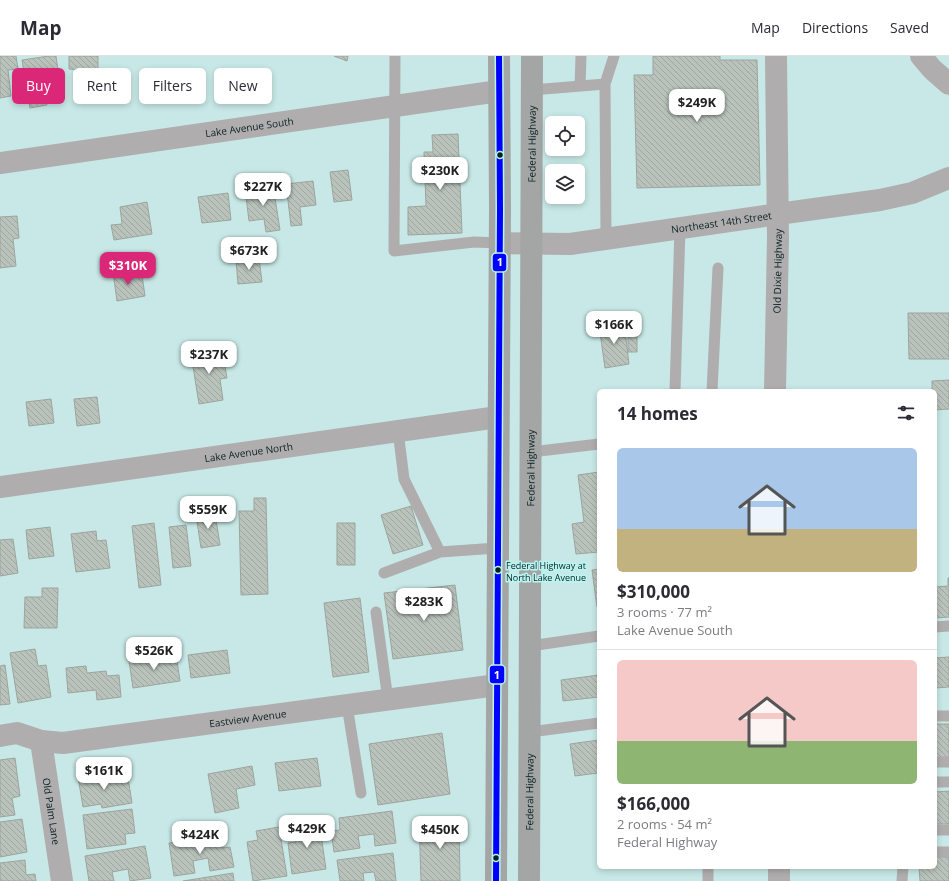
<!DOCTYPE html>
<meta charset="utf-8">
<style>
body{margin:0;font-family:"Open Sans",sans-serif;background:#f7f7f7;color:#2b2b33;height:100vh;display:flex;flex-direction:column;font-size:15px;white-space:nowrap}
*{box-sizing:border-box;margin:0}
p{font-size:13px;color:#7c7c81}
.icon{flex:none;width:22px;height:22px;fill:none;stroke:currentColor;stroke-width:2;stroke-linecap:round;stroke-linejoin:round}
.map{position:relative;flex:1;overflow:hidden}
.sheet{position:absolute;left:597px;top:333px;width:340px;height:480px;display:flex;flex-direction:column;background:#fff;border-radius:6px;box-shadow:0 2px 6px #0003}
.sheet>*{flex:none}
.banner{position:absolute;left:12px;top:12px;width:380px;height:36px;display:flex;gap:8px}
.fabs{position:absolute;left:545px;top:60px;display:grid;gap:8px}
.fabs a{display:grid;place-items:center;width:40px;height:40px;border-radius:6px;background:#fff;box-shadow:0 2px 6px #0003;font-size:20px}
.price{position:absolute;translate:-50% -34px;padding:0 9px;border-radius:8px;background:#fff;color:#222;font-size:13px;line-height:26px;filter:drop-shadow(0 1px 2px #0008)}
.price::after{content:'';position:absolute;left:50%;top:24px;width:12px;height:9px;margin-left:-6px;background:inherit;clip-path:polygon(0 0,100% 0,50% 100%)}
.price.selected{background:#db2777;color:#fff}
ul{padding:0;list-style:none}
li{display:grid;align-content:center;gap:8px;height:212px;padding:0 20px}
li+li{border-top:1px solid #e1e1e2}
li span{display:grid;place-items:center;height:124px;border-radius:6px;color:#555}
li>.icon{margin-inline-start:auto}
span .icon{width:72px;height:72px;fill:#fffc;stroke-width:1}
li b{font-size:17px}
h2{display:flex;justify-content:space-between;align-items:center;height:48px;padding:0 20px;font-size:17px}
.chip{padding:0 14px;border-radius:6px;background:#fff;box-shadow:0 2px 6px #0003;font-size:14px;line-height:36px}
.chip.selected{background:#db2777;color:#fff}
header{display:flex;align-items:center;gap:24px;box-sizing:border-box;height:56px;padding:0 20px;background:#fff;border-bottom:1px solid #e1e1e2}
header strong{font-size:19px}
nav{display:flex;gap:22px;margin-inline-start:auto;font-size:14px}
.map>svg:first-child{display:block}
</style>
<header>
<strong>Map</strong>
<nav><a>Map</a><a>Directions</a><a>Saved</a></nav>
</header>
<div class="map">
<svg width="949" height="825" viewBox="0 0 949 825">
<defs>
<pattern id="building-back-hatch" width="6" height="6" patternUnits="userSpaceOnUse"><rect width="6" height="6" fill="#b9c3bb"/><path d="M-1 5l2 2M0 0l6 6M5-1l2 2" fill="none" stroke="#9ea7a0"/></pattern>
</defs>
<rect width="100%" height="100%" fill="#c7e8e6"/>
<path fill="url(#building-back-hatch)" stroke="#9ca59d" d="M0 0H16L18 13 8 14 11 40 0 42Z
M49 0H56L59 21 42 23 47 49 30 52 22 4Z
M69 0H98V15L69 13Z
M334 0H348L347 5Z
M653 0H720V4H757L760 129 637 132 634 19H653Z
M458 78 462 177 408 179V151L426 150 424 96H433L432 79Z
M348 114 352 144 334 146 330 116Z
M313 125 316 149 300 151 302 169 291 170 286 128Z
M273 129 280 174 266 176 264 163 249 165 245 133Z
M228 137 231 164 202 167 198 141Z
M147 146 152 178 114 184 111 169 122 168 120 151Z
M17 160 19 182 13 183 16 210 0 212V161Z
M259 202 262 226 238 228 236 204Z
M128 213 129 221 142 219 145 240 117 245 113 216Z
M908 257H949V303H909Z
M624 266 629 308 605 312 599 269Z
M628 276H637V296H628Z
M222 293 227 322 220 323 223 344 199 348 191 298Z
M949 324V353L935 354V335H932V325Z
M97 341 100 367 77 370 74 343Z
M51 343 54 367 29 370 26 346Z
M599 416V496L576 498 572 468 584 466 578 419Z
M254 442H266L268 538 241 539 239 455H254Z
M411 450 423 489 393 498 381 459Z
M215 457 220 489 201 492 196 459Z
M154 467 161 529 139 532 132 470Z
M337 467H355V509H337Z
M186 469 191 510 173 512 169 471Z
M50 471 54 500 29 503 26 474Z
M96 475 97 485 106 484 110 512 76 516 71 478Z
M13 483 18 517 0 520V484Z
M599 513V551H597L592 514Z
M948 522H949V561L935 562V531L948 530Z
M455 529 463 594 393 603 384 537Z
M42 532H58L57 572H24L25 541H42Z
M360 542 369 616 333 621 324 547Z
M35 593 38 610 46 609 51 641 18 647 10 597Z
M227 594 230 617 191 622 188 599Z
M176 598 180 625 133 632 129 605Z
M949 601V631L935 632V602Z
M5 609 10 648 0 649V610Z
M86 610 87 617 106 615 107 620 119 619 121 641 97 644 96 634 68 637 66 612Z
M599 619V641L563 645 561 624Z
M935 668H949V701L935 702Z
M442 677 450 738 378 749 369 688Z
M599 684V709H596L598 717 575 720 570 688Z
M15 702 20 740 12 742 15 759 0 761V704Z
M317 702 321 730 279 735 275 707Z
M252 710 255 729 236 733 239 752 215 757 208 718Z
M109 716 110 725 128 722 132 747 102 752 101 748 83 751 78 721Z
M949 735V768H935V736Z
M132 753 135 777 125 778 126 788 87 793 83 759Z
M392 755 396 787 375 790 374 778 358 780 360 792 334 796 331 775 340 774 339 762Z
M22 763 27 796 0 801V766Z
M459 763 460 825H421L419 764Z
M319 765 326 813 292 818 288 787 296 786 293 769Z
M279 771 287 820 253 825 247 786 258 784 256 775Z
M221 779 223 792 230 791 234 811 210 815 208 802 193 805 195 817 174 820 169 787Z
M145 790 151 822 130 825 128 813 112 816 114 825H89L85 800Z
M393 797 396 825H376L374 816 363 817 364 825H340L337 804Z
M935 801H949V825H920L919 811H935Z
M25 804 26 819 35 818 36 825H0V807Z
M233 817 234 825H183Z"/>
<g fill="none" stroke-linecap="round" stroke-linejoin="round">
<path stroke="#b0adae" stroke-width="11" d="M395 0 394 195 474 186 499 187
M580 30 581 0
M532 34 605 28
M606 183 605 28 614 0
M675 335 680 172
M712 335 718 212
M531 396 599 388
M440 496 497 492
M384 517 440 496 404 423 398 375
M376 556 388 644
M935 571 949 570
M530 590 599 580
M347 649 361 737
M935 660H949
M530 676 599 667
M935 706H949
M935 726H949
M935 774H949
M935 796H949
M708 825V811
M902 825 903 811"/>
<g stroke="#b0adae" stroke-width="22">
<path d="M921 0 932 13 949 28"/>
<path id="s1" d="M0 107 499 35"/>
<path d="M778 158 880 144 912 137 949 122"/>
<path id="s2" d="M0 431 498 361"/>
<path id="s3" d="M0 680 17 677 41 685 63 687 497 629"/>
<path id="s4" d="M41 685 62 825"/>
</g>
<g stroke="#b0adae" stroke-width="22">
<path id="s5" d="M499 187 570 188 778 158"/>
<path id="s6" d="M775 335 778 182 776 0"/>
<path d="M779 825V811"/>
</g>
<g stroke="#a3a6a5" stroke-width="22">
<path d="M496 825 500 153 499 0"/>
<path id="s7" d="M529 825 532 0"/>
</g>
<g stroke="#b9f6f3" stroke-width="9">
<path id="bus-1" d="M496 825 500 153 499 0"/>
</g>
<use href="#bus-1" stroke="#00f" stroke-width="6"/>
</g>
<g fill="#07201f" stroke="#b9f6f3" stroke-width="1.5">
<circle cx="500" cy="99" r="3.5"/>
<circle cx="498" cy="514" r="3.5"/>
<circle cx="496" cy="802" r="3.5"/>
</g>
<g text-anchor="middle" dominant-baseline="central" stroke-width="3" stroke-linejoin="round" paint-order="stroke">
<g font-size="9" fill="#07201f" stroke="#b9f6f3" text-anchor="start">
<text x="506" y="509">Federal Highway at<tspan x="506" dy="12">North Lake Avenue</tspan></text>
</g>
<g font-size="10" fill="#07201f" stroke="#b9f6f3">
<text stroke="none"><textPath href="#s1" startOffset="252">Lake Avenue South</textPath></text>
<text stroke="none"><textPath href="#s7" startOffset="737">Federal Highway</textPath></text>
<text stroke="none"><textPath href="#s5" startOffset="224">Northeast 14th Street</textPath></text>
<text stroke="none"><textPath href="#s6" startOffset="120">Old Dixie Highway</textPath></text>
<text stroke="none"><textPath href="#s2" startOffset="251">Lake Avenue North</textPath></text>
<text stroke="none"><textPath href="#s7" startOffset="413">Federal Highway</textPath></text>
<text stroke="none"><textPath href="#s3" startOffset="251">Eastview Avenue</textPath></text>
<text stroke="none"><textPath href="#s7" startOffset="89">Federal Highway</textPath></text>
<text stroke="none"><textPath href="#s4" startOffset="71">Old Palm Lane</textPath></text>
</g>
</g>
<g stroke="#b9f6f3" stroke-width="1.5">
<rect x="492" y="197" width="15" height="19" rx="4" fill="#00f"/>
<rect x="489" y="609" width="16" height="19" rx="4" fill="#00f"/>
</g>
<g font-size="11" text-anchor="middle" font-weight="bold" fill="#fff">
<text x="500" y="210">1</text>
<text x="497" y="623">1</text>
</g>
</svg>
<div class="fabs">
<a><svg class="icon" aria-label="locate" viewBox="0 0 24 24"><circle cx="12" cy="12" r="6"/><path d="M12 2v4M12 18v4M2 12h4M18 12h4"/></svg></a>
<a><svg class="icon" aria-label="layers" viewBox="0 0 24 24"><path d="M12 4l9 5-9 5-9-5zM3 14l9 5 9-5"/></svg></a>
</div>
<b class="price" style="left:697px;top:67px">$249K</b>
<b class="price" style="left:440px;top:135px">$230K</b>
<b class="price" style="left:263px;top:151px">$227K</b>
<b class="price" style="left:249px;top:215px">$673K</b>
<b class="price selected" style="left:128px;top:230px">$310K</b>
<b class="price" style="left:614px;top:289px">$166K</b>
<b class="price" style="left:209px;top:319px">$237K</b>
<b class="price" style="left:208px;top:474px">$559K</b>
<b class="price" style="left:424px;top:566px">$283K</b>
<b class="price" style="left:154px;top:615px">$526K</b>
<b class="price" style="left:104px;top:735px">$161K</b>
<b class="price" style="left:307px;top:793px">$429K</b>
<b class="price" style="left:440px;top:794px">$450K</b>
<b class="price" style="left:200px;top:799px">$424K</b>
<div class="banner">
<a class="chip selected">Buy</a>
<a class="chip">Rent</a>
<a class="chip">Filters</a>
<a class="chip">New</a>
</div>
<section class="sheet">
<h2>14 homes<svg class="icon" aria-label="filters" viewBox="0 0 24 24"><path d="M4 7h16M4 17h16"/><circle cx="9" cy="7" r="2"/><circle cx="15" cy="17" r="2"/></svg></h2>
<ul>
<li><span style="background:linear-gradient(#a9c7e8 65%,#c2b280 0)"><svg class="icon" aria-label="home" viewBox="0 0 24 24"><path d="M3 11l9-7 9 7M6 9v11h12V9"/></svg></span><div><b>$310,000</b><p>3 rooms · 77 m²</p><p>Lake Avenue South</p></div></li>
<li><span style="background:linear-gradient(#f6c9c9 65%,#8fb573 0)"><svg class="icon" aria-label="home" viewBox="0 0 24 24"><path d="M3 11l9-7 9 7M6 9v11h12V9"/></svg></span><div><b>$166,000</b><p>2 rooms · 54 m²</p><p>Federal Highway</p></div></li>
</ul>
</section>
</div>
